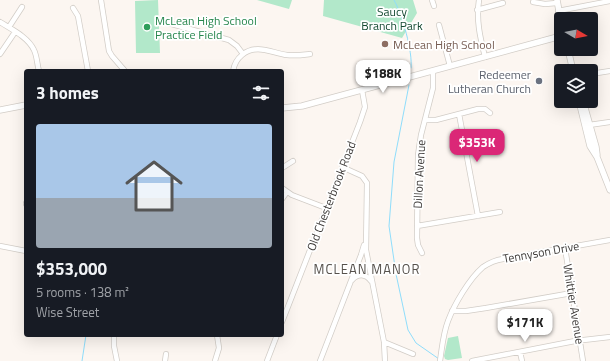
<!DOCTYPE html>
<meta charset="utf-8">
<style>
body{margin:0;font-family:"Titillium Web",sans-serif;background:#20242c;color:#f1f3f6;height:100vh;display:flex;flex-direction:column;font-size:15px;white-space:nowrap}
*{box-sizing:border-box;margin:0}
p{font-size:13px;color:#9ea1a6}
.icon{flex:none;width:22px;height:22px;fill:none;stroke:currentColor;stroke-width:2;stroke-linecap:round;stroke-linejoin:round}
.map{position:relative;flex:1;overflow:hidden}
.sheet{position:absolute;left:24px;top:69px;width:260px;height:268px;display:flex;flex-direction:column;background:#171b24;border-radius:4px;box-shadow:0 4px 16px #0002}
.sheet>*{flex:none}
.needle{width:26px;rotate:100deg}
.fabs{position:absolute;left:554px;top:12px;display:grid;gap:8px}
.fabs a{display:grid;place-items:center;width:44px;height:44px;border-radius:4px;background:#171b24;box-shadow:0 4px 16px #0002;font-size:20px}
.price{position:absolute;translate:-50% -34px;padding:0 9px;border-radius:8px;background:#fff;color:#222;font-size:13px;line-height:26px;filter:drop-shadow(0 1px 2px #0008)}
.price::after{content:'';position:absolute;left:50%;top:24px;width:12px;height:9px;margin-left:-6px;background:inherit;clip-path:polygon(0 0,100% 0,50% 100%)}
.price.on{background:#db2777;color:#fff}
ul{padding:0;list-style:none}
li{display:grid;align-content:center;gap:8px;height:212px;padding:0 12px}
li+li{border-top:1px solid #363941}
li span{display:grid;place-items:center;height:124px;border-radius:4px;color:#555}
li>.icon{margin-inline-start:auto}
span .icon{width:72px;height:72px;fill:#fffc;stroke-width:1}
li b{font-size:17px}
h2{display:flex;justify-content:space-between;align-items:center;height:48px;padding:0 12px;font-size:17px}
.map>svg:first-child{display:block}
</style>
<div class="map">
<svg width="610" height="361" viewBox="0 0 610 361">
<rect width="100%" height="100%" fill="#fcf6f1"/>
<path fill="#b2e8ca" d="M158 0 160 53H136L135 1Z
M257 0H292L289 9Z
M324 0H413L417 13 402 38 323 16Z
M458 336 462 358 448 360 445 359 444 356 448 338Z"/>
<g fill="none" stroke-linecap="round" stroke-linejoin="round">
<path stroke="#8fddfb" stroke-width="1" d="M394 0C402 14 413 52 411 68
M409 85 394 162 389 226 396 274 408 330 416 343 439 359
M82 361 86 335"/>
<g stroke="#d2cdc7" stroke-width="6">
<path id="minor" d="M101 0 109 51 112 56 125 71
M432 0 434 6
M479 0C476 20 480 37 485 57
M533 2 545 4 557 3
M73 8 78 16 88 71
M477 10 503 3
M558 11 610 1
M0 22C11 29 28 37 34 50 37 56 37 64 39 71
M168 23 229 40 237 46 243 54
M439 25 450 66
M9 27 22 7
M0 54 15 32
M233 71C234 65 237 59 242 55 256 43 272 53 287 55 295 56 302 55 310 54
M591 74 610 71
M459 114 478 216
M425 120H436L478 109H485L490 113
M589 125 610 122
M342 167 362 176 367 183 366 250 384 342 385 361
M282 168 293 161
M282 188 292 195 326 208
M282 199 287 192
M26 203V204
M417 226 500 212
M0 246 26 251
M565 248 583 361
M422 253 418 245 417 238 418 155 421 135 433 88V71
M352 280C358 273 366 274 371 281
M452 311H466L486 308 572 293
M282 322 360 122 365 107 362 90
M114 335V346L117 361
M384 342 413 354
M520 352 522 361
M165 361 166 354
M215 361 219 348 217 335
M267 361 277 335
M320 361 361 255 364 245
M440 361C442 348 443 334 448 321 454 305 469 279 483 267 489 263 496 260 503 259L610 240
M472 361 575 341 610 337"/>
</g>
<g stroke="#d2cdc7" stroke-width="7">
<path id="major" d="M557 0 561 22
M568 49 573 71
M579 101 590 146 597 157 610 190
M583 101 596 147 597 155
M282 108 302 106 561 36
M0 110 26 105"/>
</g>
<use href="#minor" stroke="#fff" stroke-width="4.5"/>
<use href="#major" stroke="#fff" stroke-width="5.5"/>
</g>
<circle fill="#2e9e5b" stroke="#fff" stroke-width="1.5" cx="147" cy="27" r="4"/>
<circle fill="#8d6e63" stroke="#fff" stroke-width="1.5" cx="385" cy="44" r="4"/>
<circle fill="#6b7280" stroke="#fff" stroke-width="1.5" cx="539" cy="81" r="4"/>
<g text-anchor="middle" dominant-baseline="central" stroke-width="3.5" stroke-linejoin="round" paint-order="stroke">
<g font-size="12" fill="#154a32" stroke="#fff">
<text x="392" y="11">Saucy<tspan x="392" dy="14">Branch Park</tspan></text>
</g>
<g font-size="12" fill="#27864d" stroke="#fff" text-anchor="start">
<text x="155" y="20">McLean High School<tspan x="155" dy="14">Practice Field</tspan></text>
</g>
<g font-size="12" fill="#785e54" stroke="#fff" text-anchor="start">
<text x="393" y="44">McLean High School</text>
</g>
<g font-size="12" fill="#5b616d" stroke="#fff" text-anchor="end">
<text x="531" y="74">Redeemer<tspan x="531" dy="14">Lutheran Church</tspan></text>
</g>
<g font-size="12" fill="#3f3c3a" stroke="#fff">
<text transform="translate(419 174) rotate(-87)">Dillon Avenue</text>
<text transform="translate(331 196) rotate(-69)">Old Chesterbrook Road</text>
<text transform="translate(541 252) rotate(-10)">Tennyson Drive</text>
<text transform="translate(574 304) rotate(81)">Whittier Avenue</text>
</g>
<g font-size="13" letter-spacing="1" fill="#56514c" stroke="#fff">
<text x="367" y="269">MCLEAN MANOR</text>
</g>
</g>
</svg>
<div class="fabs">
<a><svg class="needle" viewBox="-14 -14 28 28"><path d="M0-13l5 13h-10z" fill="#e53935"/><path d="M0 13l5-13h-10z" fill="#9ea1a6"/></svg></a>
<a><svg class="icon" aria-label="layers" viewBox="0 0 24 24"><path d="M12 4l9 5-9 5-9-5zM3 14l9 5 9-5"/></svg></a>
</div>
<b class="price" style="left:383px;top:94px">$188K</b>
<b class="price on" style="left:477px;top:163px">$353K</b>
<b class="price" style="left:525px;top:343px">$171K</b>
<section class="sheet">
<h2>3 homes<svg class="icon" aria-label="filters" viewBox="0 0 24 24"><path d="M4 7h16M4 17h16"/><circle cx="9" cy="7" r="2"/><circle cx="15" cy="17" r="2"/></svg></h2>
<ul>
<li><span style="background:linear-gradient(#a9c7e8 60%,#9aa5b1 0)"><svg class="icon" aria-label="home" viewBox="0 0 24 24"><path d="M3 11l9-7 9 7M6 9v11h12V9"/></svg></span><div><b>$353,000</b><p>5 rooms · 138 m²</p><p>Wise Street</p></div></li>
</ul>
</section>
</div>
